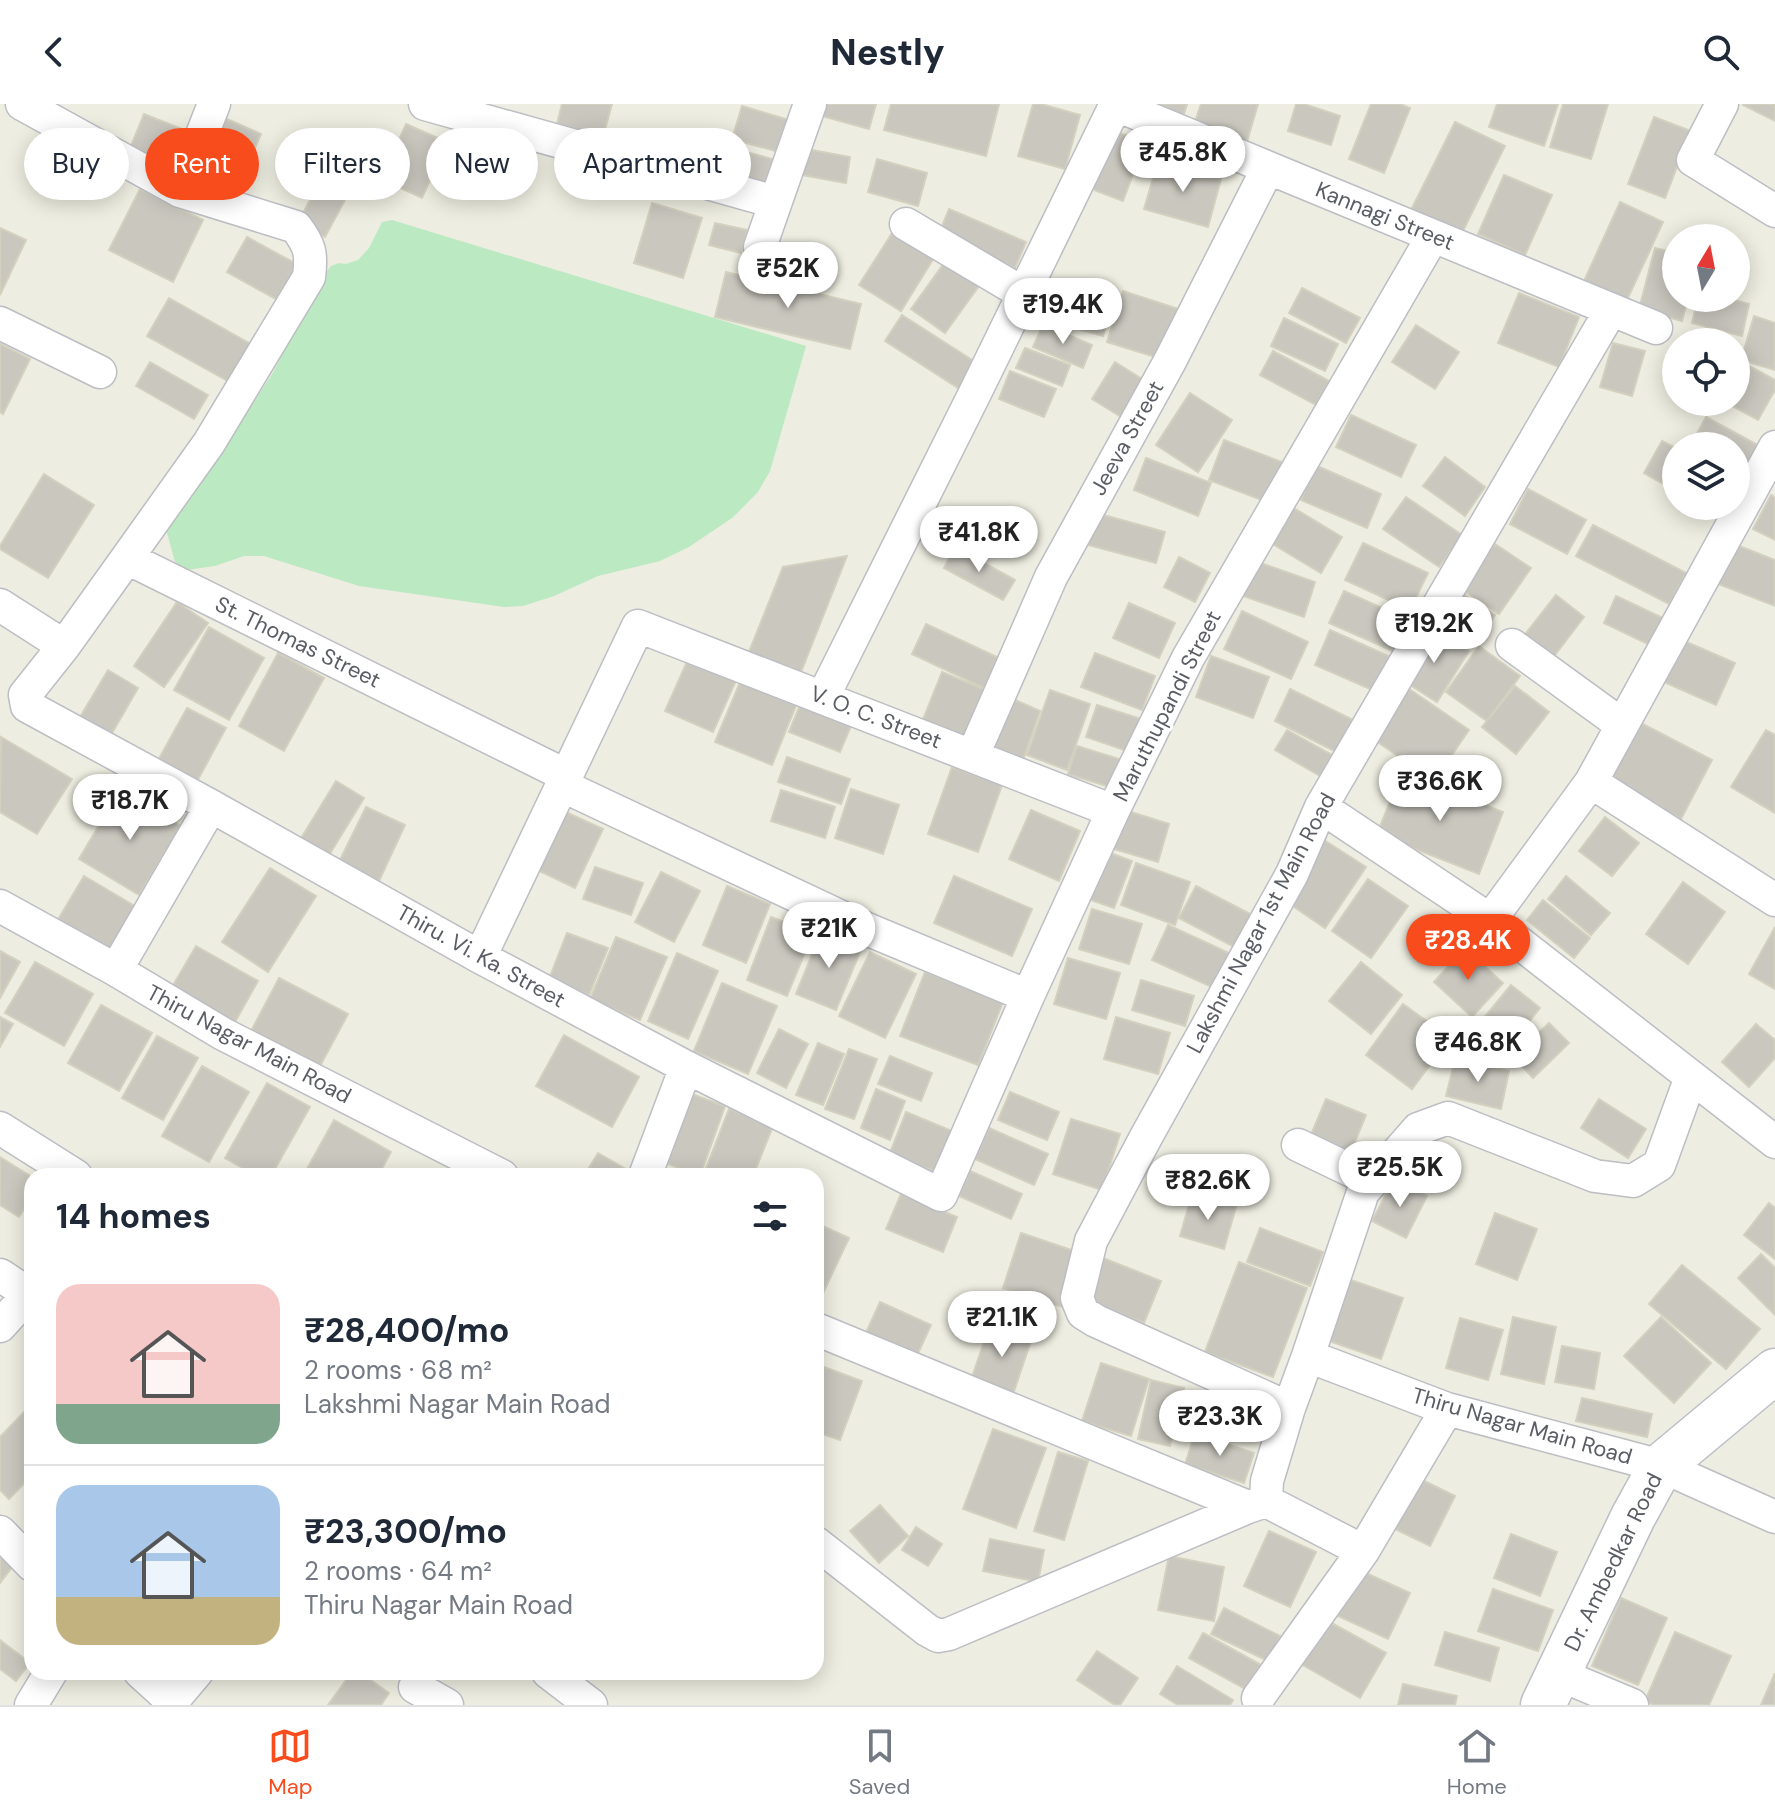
<!DOCTYPE html>
<meta charset="utf-8">
<style>
body{margin:0;font-family:"DM Sans",sans-serif;background:#f2f2f3;color:#1f2937;height:100vh;display:flex;flex-direction:column;font-size:30px;white-space:nowrap}
*{box-sizing:border-box;margin:0}
p{font-size:26px;color:#747a83}
.icon{flex:none;width:44px;height:44px;fill:none;stroke:currentColor;stroke-width:2;stroke-linecap:round;stroke-linejoin:round}
.map{position:relative;flex:1;overflow:hidden}
.sheet{position:absolute;left:24px;top:1064px;width:800px;height:512px;display:flex;flex-direction:column;background:#fff;border-radius:24px;box-shadow:0 4px 20px #0003}
.sheet>*{flex:none}
.hud{position:absolute;left:24px;top:24px;width:800px;height:72px;display:flex;gap:16px}
.needle{width:52px;rotate:10deg}
.buttons{position:absolute;left:1662px;top:120px;display:grid;gap:16px}
.buttons a{display:grid;place-items:center;width:88px;height:88px;border-radius:50%;background:#fff;box-shadow:0 4px 20px #0003;font-size:40px}
.price{position:absolute;translate:-50% -68px;padding:0 18px;border-radius:28px;background:#fff;color:#222;font-size:26px;line-height:52px;filter:drop-shadow(0 2px 4px #0008)}
.price::after{content:'';position:absolute;left:50%;top:48px;width:24px;height:18px;margin-left:-12px;background:inherit;clip-path:polygon(0 0,100% 0,50% 100%)}
.price.current{background:#f94c1c;color:#fff}
ul{padding:0;list-style:none}
li{display:flex;align-items:center;gap:24px;height:200px;padding:0 32px}
li+li{border-top:2px solid #e0e1e3}
li span{display:grid;place-items:center;flex:none;width:224px;height:160px;border-radius:24px;color:#555}
li>.icon{margin-inline-start:auto}
span .icon{width:96px;height:96px;fill:#fffc;stroke-width:1}
li b{font-size:34px}
h2{display:flex;justify-content:space-between;align-items:center;height:96px;padding:0 32px;font-size:34px}
.chip{padding:0 28px;border-radius:36px;background:#fff;box-shadow:0 4px 20px #0003;font-size:28px;line-height:72px}
.chip.current{background:#f94c1c;color:#fff}
header{display:flex;justify-content:space-between;align-items:center;height:104px;padding:0 32px;background:#fff;font-size:36px;font-weight:800}
.tab-bar{display:flex;justify-content:space-around;align-items:center;height:112px;border-top:2px solid #e0e1e3;background:#fff;font-size:22px;color:#747a83}
.tab-bar a{display:grid;justify-items:center;gap:4px}
.tab-bar .current{color:#f94c1c}
.map>svg:first-child{display:block}
</style>
<header><svg class="icon" aria-label="back" viewBox="0 0 24 24"><path d="M15 5l-7 7 7 7"/></svg>Nestly<svg class="icon" aria-label="search" viewBox="0 0 24 24"><circle cx="10" cy="10" r="6"/><path d="M15 15l6 6"/></svg></header>
<div class="map">
<svg width="1775" height="1601" viewBox="0 0 1775 1601">
<rect width="100%" height="100%" fill="#eeede1"/>
<path fill="#bbe9c1" d="M392 116 806 242 770 367 758 388 732 414 689 443 660 457 598 472 554 492 523 502 504 503 359 482 264 452H244L215 462 186 466 175 458 166 425 219 352 274 267 316 181 331 162 339 159 346 160 358 156 369 144 382 118Z"/>
<path fill="#c9c7be" stroke="#d3d0bf" stroke-width="2" d="M562 0H612L603 33 557 20Z
M825 0H876L869 25 822 12Z
M891 0H999L986 52 884 26Z
M1033 0H1041L1080 11 1065 65 1018 52Z
M1131 0H1187L1182 16Z
M1201 0H1258L1246 41 1193 24Z
M1296 0H1304L1340 12 1331 41 1288 27Z
M1371 0H1400L1410 4 1384 69 1349 55Z
M1497 0H1558L1544 42 1489 23Z
M1563 0H1608L1591 55 1550 43Z
M1744 0H1775V17L1743 1Z
M742 2 796 18 786 50 732 35Z
M144 10 192 29 176 69 128 49Z
M220 12 261 30 230 101 188 83Z
M1654 13 1691 27 1665 94 1628 80Z
M1455 18 1505 42 1461 131 1411 106Z
M406 20 447 38 422 94 381 75Z
M1108 25 1145 38 1123 97 1086 83Z
M717 40 776 56 768 89 708 73Z
M801 44 850 53 846 79 796 70Z
M877 55 927 69 918 102 868 88Z
M331 57 358 72 325 133 298 118Z
M1158 57 1221 75 1208 123 1144 105Z
M1504 71 1552 91 1525 151 1478 130Z
M140 85 203 116 173 178 109 146Z
M1620 98 1663 118 1627 196 1584 177Z
M652 99 702 114 683 174 634 159Z
M949 105 1026 138 1015 164 938 132Z
M715 119 747 126 741 149 709 141Z
M896 123 937 149 901 207 859 181Z
M0 124 26 136 0 191Z
M247 133 300 162 281 198 227 168Z
M1655 144 1676 149V194H1688L1682 217 1639 205Z
M945 158 979 182 945 229 911 205Z
M726 168 861 200 850 245 715 213Z
M1056 184 1112 201 1103 232 1047 216Z
M1302 184 1360 214 1346 239 1289 209Z
M1123 187 1181 206 1165 256 1107 238Z
M1519 189 1579 213 1559 263 1498 239Z
M169 194 254 242 233 280 147 232Z
M1698 194H1727L1749 200 1742 232 1692 219Z
M902 211 983 263 966 289 885 237Z
M1754 212 1775 219V266L1741 256Z
M1284 214 1338 240 1325 267 1271 242Z
M1043 220 1092 241 1083 264 1033 243Z
M1416 221 1459 248 1435 285 1392 258Z
M1613 239 1645 247 1632 292 1600 283Z
M0 240 30 255 3 310 0 308Z
M1025 244 1070 261 1062 282 1016 264Z
M1273 247 1329 277 1316 301 1260 271Z
M1736 255 1775 276V286L1758 316 1725 298H1736Z
M150 258 208 291 194 315 136 282Z
M1115 258 1150 280 1126 316 1092 295Z
M1010 267 1056 285 1044 313 999 295Z
M1190 289 1232 316 1198 368 1156 341Z
M1351 311 1416 341 1401 373 1336 343Z
M1706 313 1761 343 1747 368 1736 362V342H1699L1692 338Z
M1224 336 1287 360 1272 400 1209 376Z
M1662 337 1676 344V387L1644 369Z
M1445 353 1485 383 1465 412 1423 382Z
M1146 354 1211 379 1198 412 1134 386Z
M1315 361 1381 390 1367 424 1301 396Z
M44 370 94 401 48 474 0 445V442Z
M1528 385 1586 416 1567 450 1510 420Z
M1771 391 1775 393V436L1753 425Z
M1406 393 1462 431 1439 463 1383 425Z
M1292 403 1342 433 1321 469 1271 439Z
M1089 407 1165 428 1156 459 1081 439Z
M1593 421 1686 469 1669 500 1576 452Z
M1729 438 1775 456V502L1713 478Z
M1363 439 1428 469 1410 506 1345 476Z
M1495 440 1531 464 1499 510 1463 486Z
M955 443 1015 476 1003 496 944 464Z
M847 452 801 568 749 548 783 463Z
M1179 453 1210 469 1195 498 1164 483Z
M1255 457 1315 478 1304 513 1243 492Z
M1457 486 1495 511 1473 543 1435 519Z
M1344 487 1409 516 1395 548 1329 519Z
M1556 491 1584 513 1549 559 1519 538Z
M1616 492 1667 516 1654 543 1604 519Z
M177 498 208 519 164 583 134 562Z
M1129 499 1175 519 1159 554 1113 534Z
M1242 507 1308 538 1291 575 1224 545Z
M926 520 999 554 984 584 912 550Z
M209 523 264 554 229 616 174 586Z
M1431 524 1469 547 1437 598 1399 574Z
M1330 526 1393 554 1377 588 1315 561Z
M1675 533 1735 559 1716 601 1657 575Z
M1479 542 1520 572 1487 617 1446 588Z
M278 549 324 574 284 647 239 622Z
M1095 549 1155 572 1142 606 1081 583Z
M690 551 738 572 713 628 665 607Z
M1211 552 1269 573 1253 614 1196 593Z
M108 566 138 584 107 638 76 620Z
M942 568 988 587 968 637 922 618Z
M743 571 799 594 772 661 715 638Z
M1405 582 1469 626 1434 677 1369 632Z
M1515 582 1549 608 1516 650 1482 623Z
M1290 585 1353 616 1336 648 1275 617Z
M1050 586 1090 600 1067 666 1027 651Z
M1006 592 1040 607 1022 659 983 642Z
M802 596 853 617 840 648 789 628Z
M1097 601 1144 616 1133 649 1086 633Z
M187 604 226 624 195 681 156 660Z
M1635 616 1712 656 1681 715 1604 674Z
M1287 626 1332 651 1320 672 1275 646Z
M1766 626 1775 631V709L1731 683Z
M1 633 72 675 37 730 0 708Z
M1077 642 1125 657 1116 685 1068 670Z
M787 653 850 675 841 700 778 678Z
M952 663 1002 681 978 748 928 730Z
M1402 668 1503 708 1479 770 1377 730Z
M336 677 364 694 328 753 300 736Z
M851 685 899 701 883 750 835 734Z
M120 686 181 722 139 791 79 755Z
M781 686 835 703 825 734 771 717Z
M366 703 405 721 379 777 339 758Z
M1115 703 1169 720 1158 758 1104 742Z
M559 705 603 725 575 784 531 763Z
M1031 706 1080 727 1059 777 1009 755Z
M1605 713 1639 739 1612 772 1579 747Z
M1324 736 1366 763 1325 824 1284 796Z
M1097 744 1132 757 1114 804 1079 792Z
M1136 759 1190 778 1175 821 1121 801Z
M595 763 643 779 631 811 583 795Z
M270 764 316 792 268 868 222 838Z
M661 768 700 787 674 838 635 818Z
M84 772 140 805 112 852 56 819Z
M954 772 1032 805 1012 852 934 819Z
M1566 772 1610 809 1591 831 1548 795Z
M1368 775 1408 802 1371 854 1332 827Z
M1683 778 1725 808 1688 860 1646 830Z
M727 782 770 800 746 859 703 841Z
M1196 782 1256 813 1238 845 1179 814Z
M1543 796 1590 834 1574 854 1527 816Z
M1092 805 1142 820 1129 860 1079 845Z
M771 813 813 829 787 892 747 876Z
M1168 821 1231 850 1214 884 1152 856Z
M1775 823V885L1749 870Z
M822 826 862 843 836 906 796 890Z
M567 829 608 844 589 891 549 875Z
M616 833 667 853 640 916 590 895Z
M196 842 258 877 235 918 172 883Z
M1465 844 1503 879 1472 913 1434 878Z
M0 847 20 858 0 894Z
M870 848 916 870 885 934 839 912Z
M677 849 718 867 688 935 648 917Z
M1068 854 1120 869 1106 915 1054 900Z
M35 858 93 890 64 942 5 909Z
M1361 858 1402 891 1371 930 1329 897Z
M925 868 1003 898 978 961 900 932Z
M279 874 348 910 318 966 250 929Z
M1141 876 1194 892 1185 922 1132 906Z
M722 879 777 902 748 970 694 947Z
M1511 881 1540 904 1507 945 1478 921Z
M1403 900 1450 934 1412 985 1366 951Z
M101 901 152 929 119 987 68 959Z
M0 913 13 920 0 943Z
M1116 913 1170 929 1158 970 1104 955Z
M1549 919 1569 939 1533 974 1513 953Z
M1756 920 1775 936V954L1749 983 1722 958Z
M779 925 808 940 786 984 757 969Z
M564 931 639 973 612 1023 536 982Z
M157 932 198 954 163 1016 122 994Z
M818 939 844 950 823 1001 796 991Z
M849 945 877 955 854 1015 825 1005Z
M890 952 932 969 921 997 878 980Z
M1455 955 1509 967 1501 1005 1446 992Z
M202 962 249 988 209 1058 162 1032Z
M267 979 310 1003 271 1072H257L225 1054Z
M876 985 905 997 890 1036 861 1024Z
M683 987 725 1002 700 1072 657 1056Z
M1010 988 1059 1008 1047 1036 998 1016Z
M1326 995 1366 1011 1350 1050 1310 1033Z
M1599 995 1646 1025 1628 1054 1581 1024Z
M729 1005 773 1022 753 1072H703Z
M906 1008 952 1027 936 1068 890 1049Z
M1071 1015 1120 1030 1102 1086 1053 1070Z
M334 1016 391 1048 378 1072H303Z
M989 1024 1048 1050 1034 1081 975 1055Z
M598 1049 636 1071 635 1072H584Z
M0 1053 32 1073V1093L19 1113 0 1101Z
M970 1067 1022 1090 1011 1115 959 1092Z
M1394 1075 1427 1092 1406 1134 1372 1117Z
M901 1090 957 1113 943 1148 886 1125Z
M1192 1090 1236 1103 1224 1145 1180 1132Z
M1769 1099 1775 1104V1155L1744 1131Z
M1495 1109 1537 1125 1517 1176 1476 1160Z
M816 1119 849 1134 816 1204Z
M1260 1124 1323 1148 1310 1182 1247 1158Z
M1021 1129 1083 1150 1066 1204 1003 1184Z
M1761 1150 1775 1164V1211L1738 1174Z
M1103 1154 1161 1177 1144 1219 1086 1196Z
M1239 1158 1307 1184 1273 1273 1205 1248Z
M1682 1161 1760 1225 1726 1265 1649 1200Z
M1348 1175 1403 1194 1381 1255 1326 1236Z
M880 1198 931 1221 915 1256 864 1233Z
M1513 1213 1556 1223 1544 1280 1501 1270Z
M1661 1213 1711 1259 1674 1299 1624 1252Z
M1460 1214 1503 1226 1488 1276 1446 1264Z
M990 1220 1032 1234 1013 1290 971 1276Z
M1562 1242 1600 1249 1594 1285 1555 1278Z
M1101 1259 1149 1275 1131 1332 1082 1317Z
M816 1260 862 1277 840 1336 816 1328Z
M1151 1276 1184 1284 1170 1342 1138 1335Z
M1213 1282 1269 1298 1260 1328 1204 1312Z
M1582 1294 1652 1310 1647 1333 1576 1317Z
M30 1302 32 1303V1371L9 1395 0 1386V1333Z
M993 1325 1046 1344 1016 1424 963 1405Z
M1195 1330 1254 1349 1244 1379 1185 1360Z
M1058 1348 1088 1357 1064 1436 1034 1427Z
M1418 1374 1455 1392 1430 1442 1393 1424Z
M880 1401 908 1432 879 1459 850 1427Z
M916 1423 942 1440 928 1462 902 1446Z
M1269 1427 1316 1448 1290 1503 1244 1482Z
M1511 1430 1557 1448 1540 1492 1494 1474Z
M990 1435 1044 1446 1038 1478 983 1467Z
M0 1441 18 1455 0 1479Z
M1169 1452 1224 1463 1214 1517 1158 1506Z
M1357 1465 1410 1489 1388 1535 1336 1511Z
M1493 1485 1553 1506 1538 1547 1478 1527Z
M1621 1494 1667 1514 1638 1581 1592 1562Z
M1224 1504 1280 1532 1268 1557 1211 1530Z
M1326 1516 1386 1549 1360 1594 1301 1560Z
M1445 1528 1499 1544 1490 1577 1435 1561Z
M1675 1528 1731 1552 1709 1601H1654L1645 1597Z
M1203 1529 1261 1561 1247 1586 1189 1554Z
M0 1536 30 1559 16 1577 0 1565Z
M1097 1547 1138 1574 1120 1601H1115L1077 1576Z
M1177 1562 1233 1596 1230 1601H1178L1160 1590Z
M352 1568H359L389 1589 381 1601H328Z
M1775 1569V1601H1761Z
M1403 1580 1457 1592 1455 1601H1398Z"/>
<g fill="none" stroke-linecap="round" stroke-linejoin="round">
<g stroke="#bcbec4" stroke-width="35">
<path id="street" d="M22 0 180 87 296 123C310 142 312 149 309 173L209 339 127 454
M425 0 775 98
M1114 0 1656 224
M1722 0 1693 56 1775 107
M180 87 214 0
M906 120 1024 190
M760 143 810 0
M0 219 100 268
M0 501 64 542
M1512 541 1622 621
M823 593 976 287 1116 0
M973 651 1051 473 1170 257 1268 64
M567 672 127 454 64 542 25 591 27 602 211 702 480 853 686 963 941 1091 1028 892 1113 707 1188 554 1433 132
M1591 678 1775 796
M561 681 869 826 1028 892
M1321 703 1490 816 1775 1038
M0 802 116 866 223 930 502 1072
M1490 816 1591 678 1775 343
M480 853 638 522 1113 707
M116 866 211 702
M0 1024 76 1072
M1298 1041 1373 1077
M645 1072 686 963
M0 1171 29 1190 0 1222
M816 1225 1248 1403 1266 1397 1267 1377 1289 1304 1308 1252 1447 1305 1661 1362 1775 1413
M1308 1252 1363 1088 1418 1025 1448 1014 1595 1072 1633 1077 1659 1061 1691 973
M1289 1304 1096 1217 1083 1209 1077 1194 1091 1137 1146 1033 1292 770 1321 703 1611 206
M1266 1397 1363 1447
M0 1428 32 1461
M816 1439 927 1526 938 1532 949 1530 1248 1403
M140 1568 172 1597
M548 1568 591 1601
M1558 1570 1632 1601
M415 1583 447 1601
M1258 1594 1363 1447 1447 1305
M31 1601 51 1568
M169 1601 197 1568"/>
</g>
<g stroke="#bcbec6" stroke-width="47">
<path id="secondary" d="M1543 1601 1633 1413 1661 1362 1775 1267"/>
</g>
<use href="#street" stroke="#fff" stroke-width="32"/>
<use href="#secondary" stroke="#fff" stroke-width="44"/>
</g>
<g text-anchor="middle" dominant-baseline="central" stroke-width="6" stroke-linejoin="round" paint-order="stroke">
<g font-size="22" fill="#5a5d64" stroke="#fff">
<text transform="translate(1385 112) rotate(22)">Kannagi Street</text>
<text transform="translate(1127 334) rotate(-61)">Jeeva Street</text>
<text transform="translate(298 538) rotate(26)">St. Thomas Street</text>
<text transform="translate(1167 602) rotate(-63)">Maruthupandi Street</text>
<text transform="translate(876 613) rotate(21)">V. O. C. Street</text>
<text transform="translate(1261 819) rotate(-62)">Lakshmi Nagar 1st Main Road</text>
<text transform="translate(481 852) rotate(29)">Thiru. Vi. Ka. Street</text>
<text transform="translate(249 940) rotate(28)">Thiru Nagar Main Road</text>
<text transform="translate(1522 1322) rotate(16)">Thiru Nagar Main Road</text>
<text transform="translate(1613 1458) rotate(-64)">Dr. Ambedkar Road</text>
</g>
</g>
</svg>
<div class="buttons">
<a><svg class="needle" viewBox="-14 -14 28 28"><path d="M0-13l5 13h-10z" fill="#e53935"/><path d="M0 13l5-13h-10z" fill="#747a83"/></svg></a>
<a><svg class="icon" aria-label="locate" viewBox="0 0 24 24"><circle cx="12" cy="12" r="6"/><path d="M12 2v4M12 18v4M2 12h4M18 12h4"/></svg></a>
<a><svg class="icon" aria-label="layers" viewBox="0 0 24 24"><path d="M12 4l9 5-9 5-9-5zM3 14l9 5 9-5"/></svg></a>
</div>
<b class="price" style="left:1183px;top:90px">₹45.8K</b>
<b class="price" style="left:788px;top:206px">₹52K</b>
<b class="price" style="left:1063px;top:242px">₹19.4K</b>
<b class="price" style="left:979px;top:470px">₹41.8K</b>
<b class="price" style="left:1434px;top:561px">₹19.2K</b>
<b class="price" style="left:1440px;top:719px">₹36.6K</b>
<b class="price" style="left:130px;top:738px">₹18.7K</b>
<b class="price" style="left:829px;top:866px">₹21K</b>
<b class="price current" style="left:1468px;top:878px">₹28.4K</b>
<b class="price" style="left:1478px;top:980px">₹46.8K</b>
<b class="price" style="left:1400px;top:1105px">₹25.5K</b>
<b class="price" style="left:1208px;top:1118px">₹82.6K</b>
<b class="price" style="left:1002px;top:1255px">₹21.1K</b>
<b class="price" style="left:1220px;top:1354px">₹23.3K</b>
<div class="hud">
<a class="chip">Buy</a>
<a class="chip current">Rent</a>
<a class="chip">Filters</a>
<a class="chip">New</a>
<a class="chip">Apartment</a>
</div>
<section class="sheet">
<h2>14 homes<svg class="icon" aria-label="filters" viewBox="0 0 24 24"><path d="M4 7h16M4 17h16"/><circle cx="9" cy="7" r="2"/><circle cx="15" cy="17" r="2"/></svg></h2>
<ul>
<li><span style="background:linear-gradient(#f6c9c9 75%,#7fa58c 0)"><svg class="icon" aria-label="home" viewBox="0 0 24 24"><path d="M3 11l9-7 9 7M6 9v11h12V9"/></svg></span><div><b>₹28,400/mo</b><p>2 rooms · 68 m²</p><p>Lakshmi Nagar Main Road</p></div></li>
<li><span style="background:linear-gradient(#a9c7e8 70%,#c2b280 0)"><svg class="icon" aria-label="home" viewBox="0 0 24 24"><path d="M3 11l9-7 9 7M6 9v11h12V9"/></svg></span><div><b>₹23,300/mo</b><p>2 rooms · 64 m²</p><p>Thiru Nagar Main Road</p></div></li>
</ul>
</section>
</div>
<nav class="tab-bar">
<a class="current"><svg class="icon" aria-label="map" viewBox="0 0 24 24"><path d="M3 6l6-2 6 2 6-2v14l-6 2-6-2-6 2zM9 4v14M15 6v14"/></svg>Map</a>
<a><svg class="icon" aria-label="saved" viewBox="0 0 24 24"><path d="M7 4h10v16l-5-4-5 4z"/></svg>Saved</a>
<a><svg class="icon" aria-label="home" viewBox="0 0 24 24"><path d="M3 11l9-7 9 7M6 9v11h12V9"/></svg>Home</a>
</nav>
